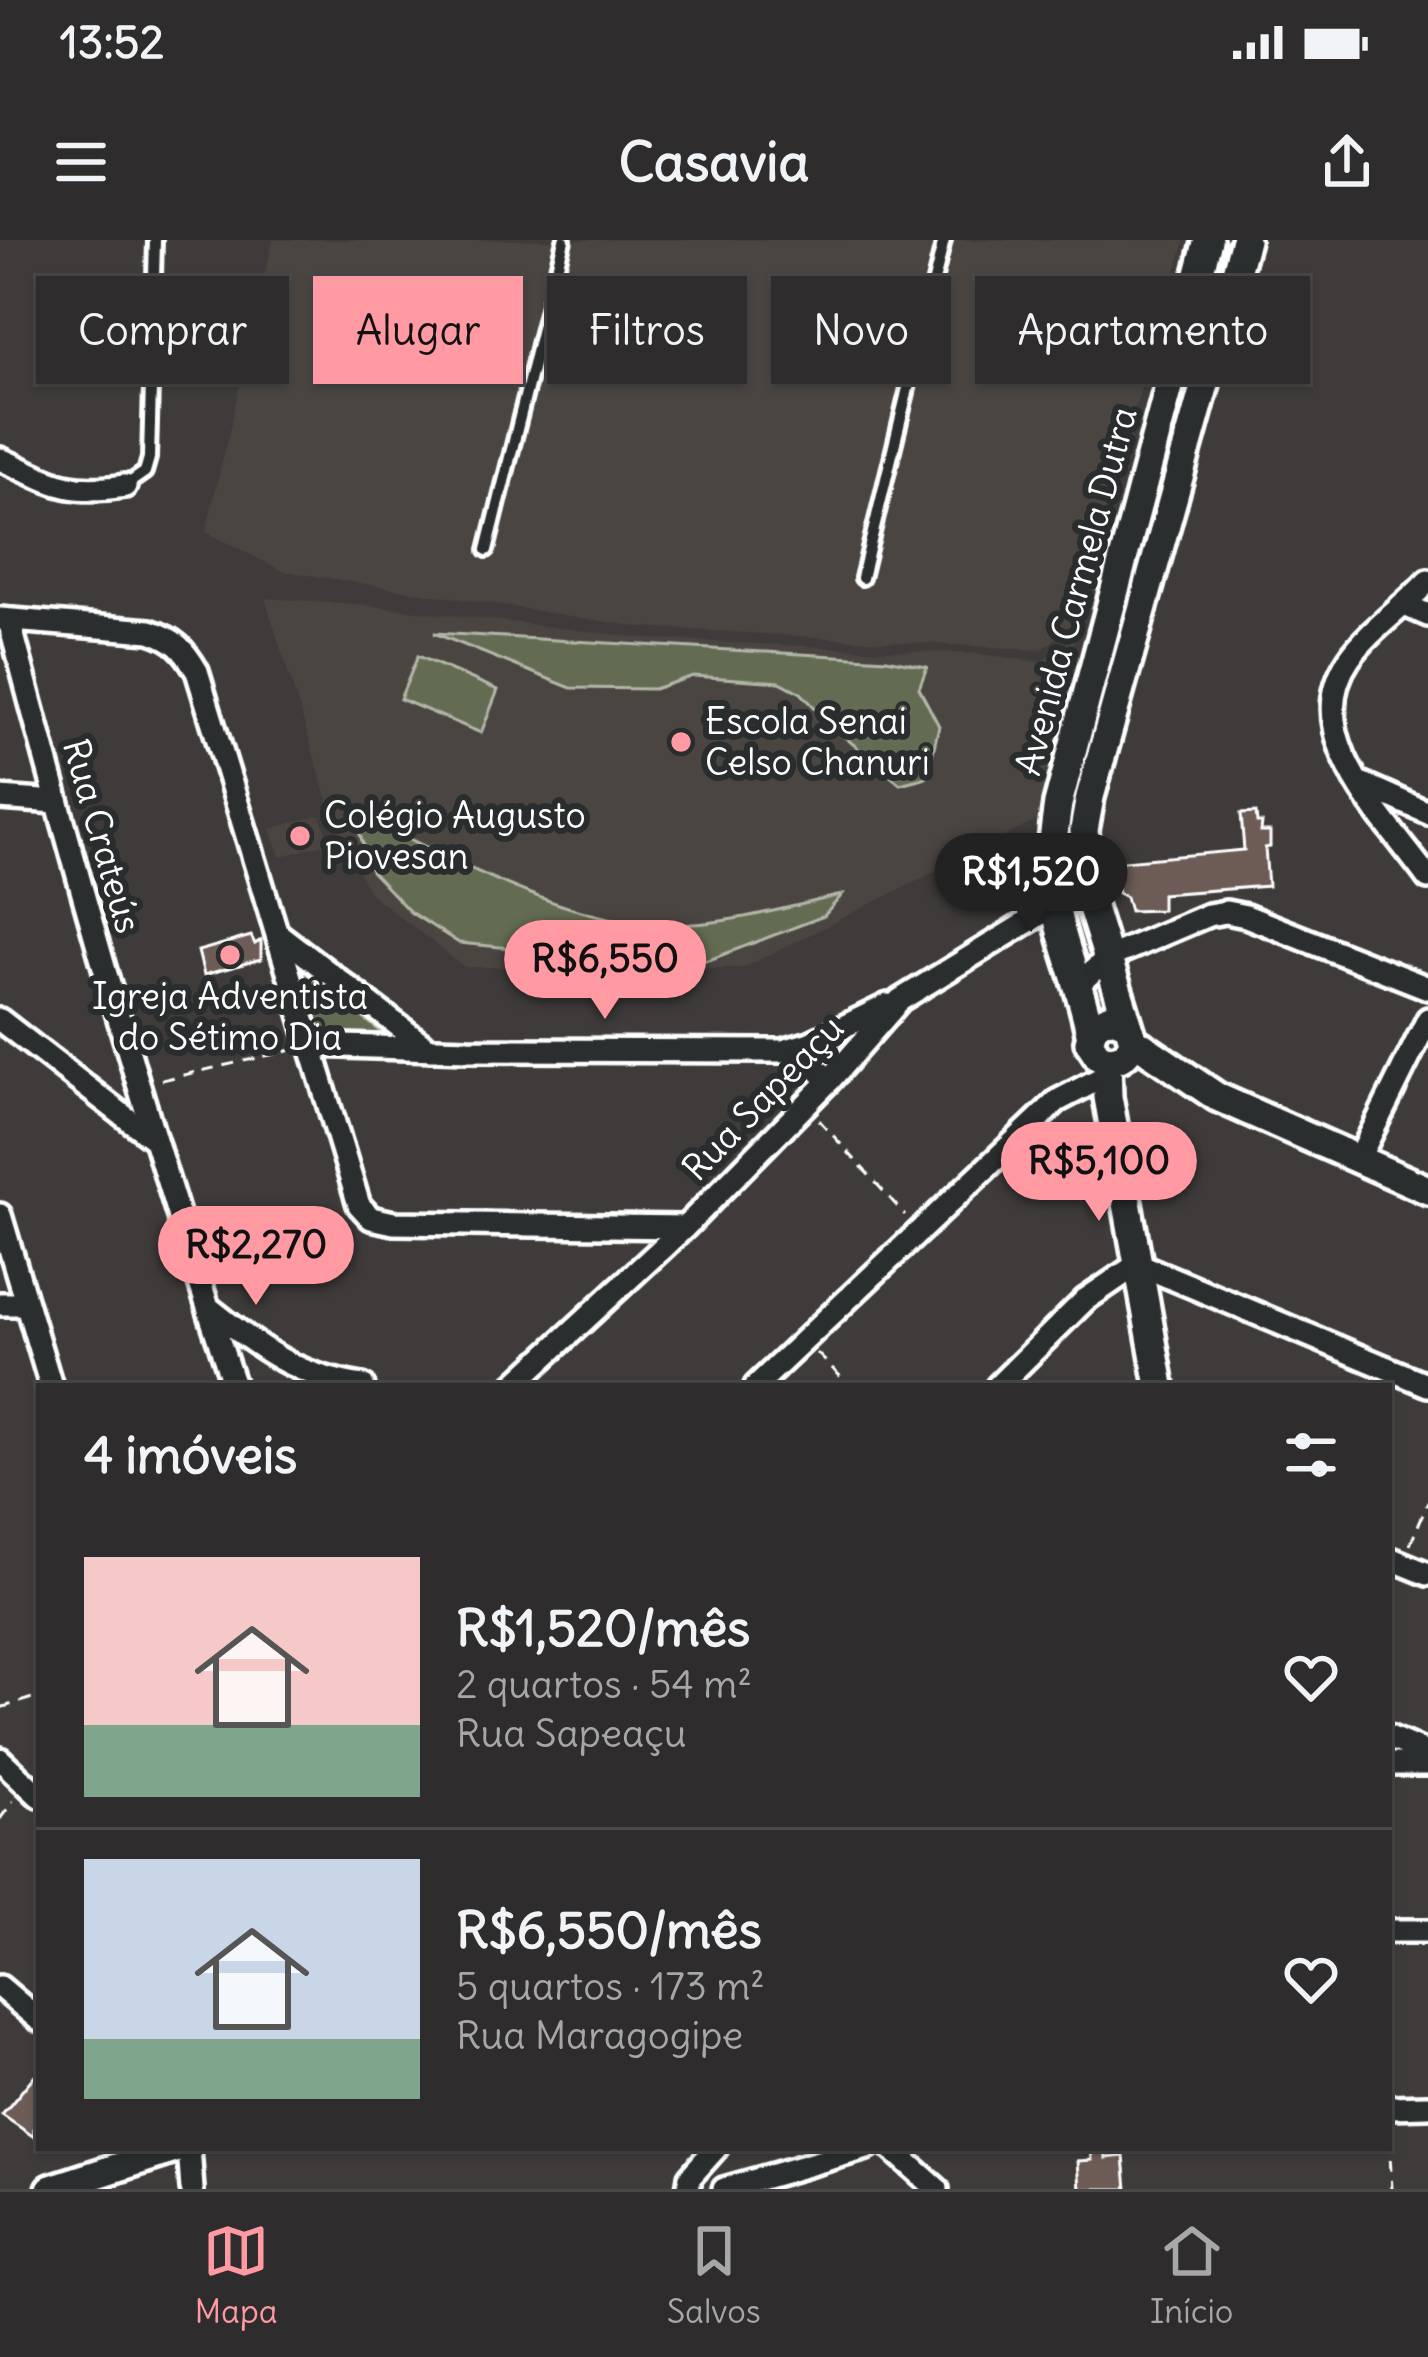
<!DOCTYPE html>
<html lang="pt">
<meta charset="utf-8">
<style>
body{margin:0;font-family:Delius,sans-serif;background:#3a3838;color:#f1f3f6;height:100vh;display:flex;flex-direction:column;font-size:45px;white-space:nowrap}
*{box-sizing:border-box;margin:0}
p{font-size:39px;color:#a7a7a9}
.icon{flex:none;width:66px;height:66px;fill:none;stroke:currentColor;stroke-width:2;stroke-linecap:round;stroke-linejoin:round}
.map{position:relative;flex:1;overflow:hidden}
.panel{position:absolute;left:36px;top:1143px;width:1356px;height:768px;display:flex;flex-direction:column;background:#2e2c2c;border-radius:0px;box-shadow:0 3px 9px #0004,0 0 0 3px #494848}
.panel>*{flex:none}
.hud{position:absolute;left:36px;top:36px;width:1356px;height:108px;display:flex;gap:24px}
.price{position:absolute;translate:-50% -102px;padding:0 27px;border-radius:42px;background:#ff9aa2;color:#111;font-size:39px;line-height:78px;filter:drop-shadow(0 3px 6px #0008)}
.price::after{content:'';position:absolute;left:50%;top:72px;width:36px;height:27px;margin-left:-18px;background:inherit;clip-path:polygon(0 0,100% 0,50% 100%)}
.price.selected{background:#222;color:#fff}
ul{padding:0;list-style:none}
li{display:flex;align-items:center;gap:36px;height:300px;padding:0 48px}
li+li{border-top:3px solid #494848}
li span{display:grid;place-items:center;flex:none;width:336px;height:240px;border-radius:0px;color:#555}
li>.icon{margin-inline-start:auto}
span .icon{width:144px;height:144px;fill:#fffc;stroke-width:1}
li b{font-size:51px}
h2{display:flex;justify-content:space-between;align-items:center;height:144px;padding:0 48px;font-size:51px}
.pill{padding:0 42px;border-radius:0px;background:#2e2c2c;box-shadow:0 3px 9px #0004,0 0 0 3px #494848;font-size:42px;line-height:108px}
.pill.selected{background:#ff9aa2;color:#111}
.status{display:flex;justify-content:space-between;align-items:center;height:84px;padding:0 60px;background:#2e2c2c;direction:ltr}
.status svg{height:33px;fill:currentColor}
header{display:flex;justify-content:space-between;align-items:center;height:156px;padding:0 48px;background:#2e2c2c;font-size:54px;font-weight:800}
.dock{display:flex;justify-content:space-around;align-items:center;height:168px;border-top:3px solid #494848;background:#2e2c2c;font-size:33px;color:#a7a7a9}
.dock a{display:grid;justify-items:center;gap:6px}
.dock .selected{color:#ff9aa2}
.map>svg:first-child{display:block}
</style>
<div class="status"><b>13:52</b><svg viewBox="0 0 49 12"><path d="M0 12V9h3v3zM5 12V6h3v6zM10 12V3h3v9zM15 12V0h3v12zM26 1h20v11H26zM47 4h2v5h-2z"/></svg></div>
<header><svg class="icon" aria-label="menu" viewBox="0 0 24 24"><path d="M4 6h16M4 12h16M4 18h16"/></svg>Casavia<svg class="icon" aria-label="share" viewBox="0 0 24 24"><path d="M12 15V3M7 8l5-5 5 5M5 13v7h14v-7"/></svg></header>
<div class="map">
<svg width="1428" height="1949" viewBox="0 0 1428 1949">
<rect width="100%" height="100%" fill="#3e3b3a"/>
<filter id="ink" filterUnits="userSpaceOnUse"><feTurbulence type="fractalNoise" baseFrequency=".00833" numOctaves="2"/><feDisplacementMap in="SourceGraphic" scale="24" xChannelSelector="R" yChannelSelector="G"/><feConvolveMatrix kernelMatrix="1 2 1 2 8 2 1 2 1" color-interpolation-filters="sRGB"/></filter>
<g filter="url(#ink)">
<path fill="#4c4542" d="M273 0H1185L1071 385 1042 410 640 387 283 331 206 292Z
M265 358 358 364 651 399 979 414 1040 422 1075 398 1036 581 743 728 464 727 370 653 339 596Z
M320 575 330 602 280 617 271 589Z"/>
<path fill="#646c52" stroke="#b2b6a8" stroke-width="3" d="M434 393 887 419 927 427 919 448 939 486 927 537 900 544 834 488 801 453 780 442 693 436 654 449 571 448Z
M418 416 498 450 481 493 400 459Z
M353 571C444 615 569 686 671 685 728 685 787 667 842 655L824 676 709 720 640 721 459 703 410 672 371 631Z
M296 725 384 794 323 795Z"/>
<path fill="#6c5b55" stroke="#fff" stroke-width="3" d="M1256 573 1257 583H1262L1261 592H1270V607L1265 608 1268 646 1162 654V670L1130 671 1126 657 1118 653 1113 622 1244 610 1241 574Z
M251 696 255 704 261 700V719L204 735 198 711Z
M39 1830V1888H34V1897L2 1875Z
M1091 1908H1105L1106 1918 1124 1916 1127 1949H1080L1078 1921 1092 1920Z"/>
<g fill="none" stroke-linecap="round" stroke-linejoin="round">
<g stroke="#fff" stroke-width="20">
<path id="lane" d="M125 246 145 232 149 218 155 0
M487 310 564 0
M862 338 944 0"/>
</g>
<g stroke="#fff" stroke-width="30">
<path id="street" d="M0 219C53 242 64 255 125 246
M1428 341C1403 368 1370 389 1349 419 1297 495 1386 579 1428 638
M1405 365 1428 375
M0 379 150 391C175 399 184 409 197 431L359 965 371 978 394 983 685 987
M9 380C76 637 149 894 234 1146
M1363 544 1428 573
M0 558 56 562
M277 693 429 809
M1080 743 1107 718 1208 675 1226 672 1246 676 1428 748
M0 780 155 900
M312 805 468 810 783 811 810 803 888 765
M797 809 829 841
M1358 920 1428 779
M0 975 51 1146
M0 1064H26
M208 1067C261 1109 295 1136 363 1146
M513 1146 685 987 829 841 900 760 1055 665 1089 658
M756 1146 1057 861 1105 836
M998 1146 1085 1060 1138 1024 1428 1145
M1389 1318 1428 1334
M1389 1497 1428 1514
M0 1519 39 1556
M1389 1524H1428
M1389 1691H1428
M0 1747 39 1780
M1389 1867 1428 1866
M189 1908 192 1949
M891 1908 937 1949
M688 1949 690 1937 716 1908
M724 1949 867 1908"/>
</g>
<g stroke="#fff" stroke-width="36">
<path id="secondary" d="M1126 783 1110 777 1094 785 1089 802 1099 817C1116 823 1128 818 1133 800L1089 658 1084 590 1090 557 1245 0
M1090 793C1082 749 1063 709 1055 666 1048 633 1053 598 1058 564L1208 0
M1133 800 1217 857 1428 950
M1107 820 1108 857 1160 1146
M51 1949 178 1908"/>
</g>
<path stroke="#fff" stroke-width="3" stroke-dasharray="12 9" stroke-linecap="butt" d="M162 840 292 810
M819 880 905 975
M817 1113 850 1146
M1410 1305 1428 1262
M0 1468 39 1456
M0 1579 13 1561
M1389 1898 1392 1949"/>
<use href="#lane" stroke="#2a2d2e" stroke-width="10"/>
<use href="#street" stroke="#2a2d2e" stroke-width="21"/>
<use href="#secondary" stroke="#2a2d2e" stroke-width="27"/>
</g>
</g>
<g fill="#ff9aa2" stroke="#2a2d2e" stroke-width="4.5">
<circle cx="681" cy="502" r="12"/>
<circle cx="300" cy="596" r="12"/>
<circle cx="230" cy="715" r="12"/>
</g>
<g text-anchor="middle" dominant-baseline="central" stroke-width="12" stroke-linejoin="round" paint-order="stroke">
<g font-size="36" fill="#fff" stroke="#2a2d2e">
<text transform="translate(1076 351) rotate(-75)">Avenida Carmela Dutra</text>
<text transform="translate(102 596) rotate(74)">Rua Crateús</text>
<text transform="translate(763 858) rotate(-46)">Rua Sapeaçu</text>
</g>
<g font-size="36" fill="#fff" stroke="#2a2d2e" text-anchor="start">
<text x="705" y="481">Escola Senai<tspan x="705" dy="41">Celso Chanuri</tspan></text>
<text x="324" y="575">Colégio Augusto<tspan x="324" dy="41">Piovesan</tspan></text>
<text x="230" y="756" text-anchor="middle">Igreja Adventista<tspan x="230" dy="41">do Sétimo Dia</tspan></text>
</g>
</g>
</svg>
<b class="price selected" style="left:1031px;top:695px">R$1,520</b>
<b class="price" style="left:605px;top:782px">R$6,550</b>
<b class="price" style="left:1099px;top:984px">R$5,100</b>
<b class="price" style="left:256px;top:1068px">R$2,270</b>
<div class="hud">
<a class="pill">Comprar</a>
<a class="pill selected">Alugar</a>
<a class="pill">Filtros</a>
<a class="pill">Novo</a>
<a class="pill">Apartamento</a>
</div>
<section class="panel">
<h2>4 imóveis<svg class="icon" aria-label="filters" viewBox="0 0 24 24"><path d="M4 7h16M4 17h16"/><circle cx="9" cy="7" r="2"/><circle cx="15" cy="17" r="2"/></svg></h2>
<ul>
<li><span style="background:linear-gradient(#f6c9c9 70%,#7fa58c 0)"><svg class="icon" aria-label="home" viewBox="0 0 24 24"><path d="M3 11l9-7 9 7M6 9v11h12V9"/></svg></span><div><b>R$1,520/mês</b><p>2 quartos · 54 m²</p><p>Rua Sapeaçu</p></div><svg class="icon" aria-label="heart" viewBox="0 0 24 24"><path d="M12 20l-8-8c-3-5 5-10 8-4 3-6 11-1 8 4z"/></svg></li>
<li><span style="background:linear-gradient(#c9d6e8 75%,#7fa58c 0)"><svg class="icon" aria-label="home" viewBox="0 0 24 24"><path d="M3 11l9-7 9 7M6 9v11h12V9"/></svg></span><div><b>R$6,550/mês</b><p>5 quartos · 173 m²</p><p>Rua Maragogipe</p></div><svg class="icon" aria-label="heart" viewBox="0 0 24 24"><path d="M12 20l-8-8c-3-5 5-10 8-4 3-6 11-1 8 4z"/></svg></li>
</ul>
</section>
</div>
<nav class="dock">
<a class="selected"><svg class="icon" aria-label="map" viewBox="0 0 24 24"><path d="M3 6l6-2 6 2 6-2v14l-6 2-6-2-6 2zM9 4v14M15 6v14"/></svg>Mapa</a>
<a><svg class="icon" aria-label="saved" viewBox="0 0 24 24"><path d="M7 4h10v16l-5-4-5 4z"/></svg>Salvos</a>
<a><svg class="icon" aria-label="home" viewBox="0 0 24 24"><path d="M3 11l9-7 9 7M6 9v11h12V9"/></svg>Início</a>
</nav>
